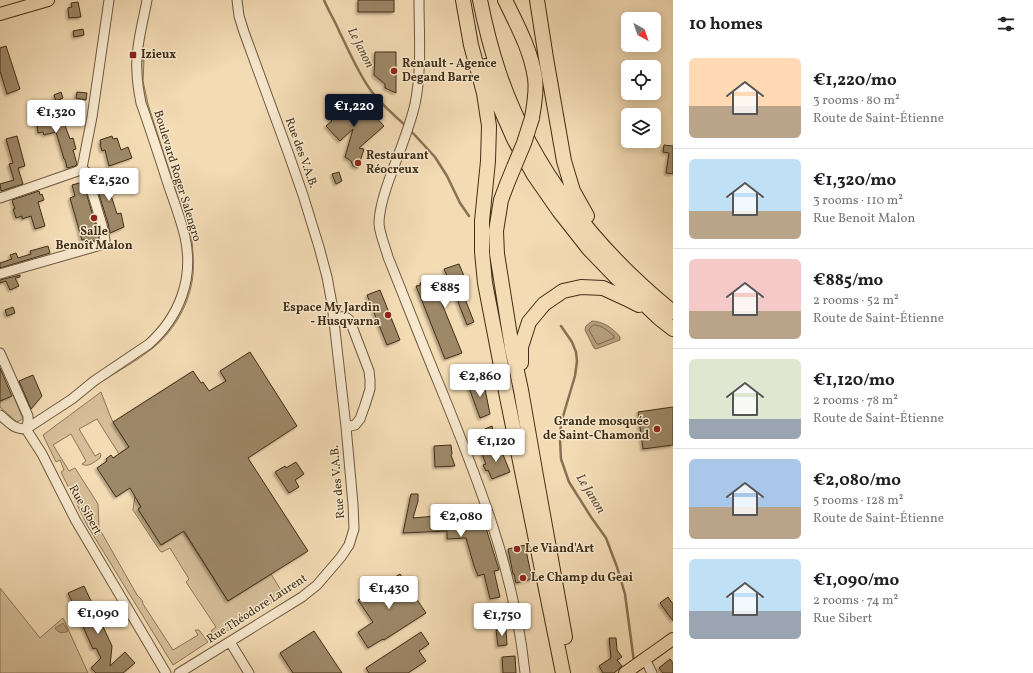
<!DOCTYPE html>
<meta charset="utf-8">
<style>
body{margin:0;font-family:Vollkorn,serif;background:#f2f2f2;color:#202124;height:100vh;display:flex;flex-direction:column;font-size:15px;white-space:nowrap}
*{box-sizing:border-box;margin:0}
p{font-size:13px;color:#757577}
.icon{flex:none;width:22px;height:22px;fill:none;stroke:currentColor;stroke-width:2;stroke-linecap:round;stroke-linejoin:round}
.map{position:relative;flex:1;overflow:hidden}
.details{display:flex;flex-direction:column;background:#fff;width:360px}
.details>*{flex:none}
.needle{width:26px;rotate:140deg}
.fabs{position:absolute;left:621px;top:12px;display:grid;gap:8px}
.fabs a{display:grid;place-items:center;width:40px;height:40px;border-radius:6px;background:#fff;box-shadow:0 2px 10px #0003;font-size:20px}
.price{position:absolute;translate:-50% -34px;padding:0 9px;border-radius:4px;background:#fff;color:#222;font-size:13px;line-height:26px;filter:drop-shadow(0 1px 2px #0008)}
.price::after{content:'';position:absolute;left:50%;top:24px;width:12px;height:9px;margin-left:-6px;background:inherit;clip-path:polygon(0 0,100% 0,50% 100%)}
.price.active{background:#111827;color:#fff}
ul{padding:0;list-style:none}
li{display:flex;align-items:center;gap:12px;height:100px;padding:0 16px}
li+li{border-top:1px solid #e0e0e0}
li span{display:grid;place-items:center;flex:none;width:112px;height:80px;border-radius:6px;color:#555}
li>.icon{margin-inline-start:auto}
span .icon{width:48px;height:48px;fill:#fffc;stroke-width:1}
li b{font-size:17px}
h2{display:flex;justify-content:space-between;align-items:center;height:48px;padding:0 16px;font-size:17px}
main{display:flex;flex:1;min-height:0}
.map>svg:first-child{display:block}
</style>
<main>
<div class="map">
<svg width="673" height="673" viewBox="0 0 673 673">
<defs>
<filter id="shadow"><feDropShadow dx="-2" dy="2" stdDeviation="1" flood-color="#0004"/></filter>
</defs>
<rect width="100%" height="100%" fill="#f3dbb4"/>
<filter id="stains"><feTurbulence type="fractalNoise" baseFrequency=".005" numOctaves="4"/><feColorMatrix values="0 0 0 0 .2 0 0 0 0 .09 0 0 0 0 .02 0 0 0 .5 -.17"/></filter>
<radialGradient id="worn" r=".72"><stop offset=".6" stop-color="#630" stop-opacity="0"/><stop offset="1" stop-color="#630" stop-opacity=".3"/></radialGradient>
<path fill="#d5be99" stroke="#8a7658" d="M142 60H144L143 81 148 104 192 241C193 252 194 264 193 275 190 303 175 330 153 348 137 361 118 371 101 382L103 380 156 342 191 274C179 229 168 185 156 141 150 116 137 86 142 60Z
M101 392 109 413 113 422 148 477 123 451 119 454 97 419 79 429 95 456 100 453 101 455 100 458C94 462 88 468 82 464L86 461 71 434 53 445 69 471 75 468 98 504 99 528 137 595 142 600 143 604 173 650 198 635 195 630H199L208 642 173 665 87 525 61 472 64 470 60 460 56 462 43 435Z
M13 395 23 419 17 422 0 407V401Z
M135 496 141 507 138 509 162 545 177 535 157 504 163 500 228 601 271 574 284 595 216 638 211 631 216 627 186 582 189 579 170 548 162 552 160 551 133 510Z
M0 588 40 638 63 618 88 673H0Z"/>
<path fill="#b6a07e" stroke="#877254" d="M592 321C603 321 614 329 620 337V340L596 349 594 348 585 330 586 326Z
M63 623 68 631C63 634 58 633 55 628Z"/>
<g fill="none" stroke-linecap="round" stroke-linejoin="round">
<path stroke="#7b674a" stroke-width="1" d="M594 325C602 325 608 331 614 336V338L599 344H597L589 330 590 328Z"/>
<path stroke="#877254" stroke-width="2.5" d="M324 0C329 12 335 21 340 33 350 53 359 75 372 92 382 105 395 116 407 127
M411 131 435 157 447 176 460 203 469 216
M561 326 572 342 576 352 577 361 575 376 561 423 560 439 561 459 569 482 591 517 606 538 617 567 625 594 634 662"/>
</g>
<path fill="#9d8868" stroke="#402e16" filter="url(#shadow)" d="M358 0H394V12H358Z
M78 2 81 17 69 18 68 8 72 7 71 3Z
M83 29 84 35 74 37 73 31Z
M6 46 20 89 7 94 0 71V48Z
M375 52H396V93L385 88V84L374 75Z
M61 92 63 98 56 101 54 95Z
M77 92 87 93 86 100 76 98Z
M342 99 350 109 360 100 384 126 359 148 364 149 358 168 353 166 351 161 345 157 353 129 340 141 326 126 332 121 330 119 338 111 334 106Z
M73 101 79 116 72 119 67 104Z
M45 106 46 110 50 109 55 126 64 123 70 139 73 138 76 149 73 150 77 164 75 166 67 168 65 159H64L56 132 44 135 43 132 38 133 37 124 35 117 31 118 30 113 31 110Z
M17 136 25 166 18 168 23 184 1 191 0 184 14 180 9 164 13 163 6 139Z
M112 136 113 139 117 138 121 150 128 147 132 158 109 166 105 150 102 151 100 144H101L100 140Z
M664 145 673 146V174L666 173 669 153 663 152Z
M339 172 342 181 336 184 332 174Z
M111 173 116 191 110 192 117 214 121 213 124 227 110 233 108 223 94 178Z
M83 182 96 226 99 239 89 242 88 239 82 240 70 198 75 196 72 185Z
M39 191 40 195 42 194 44 200 38 202 45 226 35 229 31 216 22 219V216L16 218 13 209H15L12 200Z
M48 246 50 253 0 268V263L12 259 10 255 16 253 18 258 31 254 30 251Z
M459 264 467 283 460 286 474 322 467 325 453 289 438 294 462 353 445 359 416 286 421 285 420 283 426 281 428 285 448 278 444 269Z
M20 275V277L15 278 19 286 10 290 6 281 0 283V280Z
M380 290 400 340 387 345 367 295Z
M13 307 15 313 7 316 5 310Z
M250 352 297 426 248 458 308 551 228 601 184 531 161 545 138 509 141 507 130 488 116 497 97 468 107 461 106 459 111 455 113 458 129 447 113 422 193 371 201 383 203 382 209 391 226 381 220 371Z
M0 368 12 396 0 401Z
M33 375 42 396 31 409 19 381Z
M483 379 490 414 480 418 468 385Z
M673 407V445L643 449 638 412Z
M492 426 494 437 488 439 485 429Z
M451 445 452 454 451 455 455 466 435 467 434 446Z
M500 447 510 472 492 479 488 470 486 471 483 465 486 464 482 454Z
M296 462 304 474 295 480 299 487 289 493 275 472 285 466 286 468Z
M411 494H418V501L413 518 481 512 499 570 494 571 500 597 490 599 484 574 478 576 474 566 466 538 447 539V531L403 533Z
M525 545 532 579 516 583 514 574H513L508 549Z
M400 574 426 613 384 640 383 639 368 648 358 632 373 622 358 600Z
M84 586 112 646 110 666 125 652 135 663 123 673H96L91 668 101 658 96 648 93 649 68 593Z
M668 597 673 604V621L660 603Z
M506 629 507 645 498 646 496 630Z
M314 631 342 673H293L280 653Z
M421 632 429 644 419 651 426 661 408 673H369L366 668Z
M609 638H616L617 650 622 657 617 660 622 666 614 673H603L599 666 611 658Z
M515 656 516 673H503L502 657Z
M670 659 673 663V673H663L659 668Z"/>
<g fill="none" stroke-linecap="round" stroke-linejoin="round">
<g stroke="#6d593e" stroke-width="11">
<path id="minor" d="M419 0C419 34 422 70 415 104 409 130 398 155 389 180 384 194 379 209 379 224 380 235 385 246 388 257 405 299 421 341 439 384 477 477 515 572 525 673
M0 198 78 171 82 168 92 117 109 0
M0 274 101 245 104 243 105 240 102 225 86 172 82 168
M333 317C340 317 346 315 350 321L369 371 370 380V389L365 405 360 419 355 425 346 427
M0 353 28 416V422L26 429
M0 415C10 423 13 429 26 429
M26 429 72 399 94 381 149 344C180 316 194 278 185 237 181 220 175 204 169 187 160 159 151 131 141 103 139 93 137 82 137 72 135 50 143 22 147 0
M26 429 42 454 76 521 166 673
M230 642 249 673
M645 659 652 673
M179 673 302 597 317 585 341 557 349 545 354 529 353 504 346 427 332 304 327 277 319 247 303 195 289 155 244 32 239 16 237 0"/>
</g>
<g stroke="#402e16" stroke-width="14">
<path id="major" d="M0 14 48 0
M625 673 673 639"/>
</g>
<g stroke="#402e16" stroke-width="16">
<path id="highway" d="M463 0 471 45 484 93 489 126 488 161 482 221V252L485 283 507 397 563 673
M480 0C485 25 491 49 499 73 531 168 596 250 673 312
M505 0C517 25 531 50 535 78 537 91 534 105 532 118
M537 0 546 58 564 161 573 191 587 216
M485 66 499 105 514 139 534 175 559 211 589 249 616 277 659 318 673 329
M514 167 507 184 501 200 496 231 497 254 512 348 521 390 536 476 565 637
M521 363V347L529 322 544 304 563 291 581 287 603 288 629 300 639 305"/>
</g>
<use href="#minor" stroke="#f7e8ce" stroke-width="9"/>
<use href="#major" stroke="#f3dbb4" stroke-width="12"/>
<use href="#highway" stroke="#f3dbb4" stroke-width="14"/>
<g stroke="#402e16" stroke-width="16" stroke-linecap="butt">
<path id="highway-bridge" d="M514 167 524 143 532 118"/>
</g>
<use href="#highway-bridge" stroke="#f3dbb4" stroke-width="14"/>
</g>
<g fill="#8f2418" stroke="#f7e8ce" stroke-width="1.5">
<rect x="129" y="51" width="8" height="8" rx="2"/>
<circle cx="394" cy="71" r="4"/>
<circle cx="358" cy="163" r="4"/>
<circle cx="94" cy="218" r="4"/>
<circle cx="388" cy="315" r="4"/>
<circle cx="657" cy="429" r="4"/>
<circle cx="517" cy="549" r="4"/>
<circle cx="523" cy="578" r="4"/>
</g>
<g text-anchor="middle" dominant-baseline="central" stroke-width="3" stroke-linejoin="round" paint-order="stroke">
<g font-size="12" font-weight="bold" fill="#402e16" stroke="#f7e8ce" text-anchor="start">
<text x="141" y="55">Izieux</text>
<text x="402" y="64">Renault - Agence<tspan x="402" dy="14">Degand Barre</tspan></text>
<text x="366" y="156">Restaurant<tspan x="366" dy="14">Réocreux</tspan></text>
<text x="94" y="232" text-anchor="middle">Salle<tspan x="94" dy="14">Benoît Malon</tspan></text>
<text x="380" y="308" text-anchor="end">Espace My Jardin<tspan x="380" dy="14">- Husqvarna</tspan></text>
<text x="649" y="422" text-anchor="end">Grande mosquée<tspan x="649" dy="14">de Saint-Chamond</tspan></text>
<text x="525" y="549">Le Viand'Art</text>
<text x="531" y="578">Le Champ du Geai</text>
</g>
<g font-size="12" fill="#402e16" stroke="#f7e8ce">
<text transform="translate(301 153) rotate(70)">Rue des V.A.B.</text>
<text transform="translate(177 176) rotate(73)">Boulevard Roger Salengro</text>
<text transform="translate(338 482) rotate(-95)">Rue des V.A.B.</text>
<text transform="translate(85 510) rotate(61)">Rue Sibert</text>
<text transform="translate(257 609) rotate(-33)">Rue Théodore Laurent</text>
</g>
<g font-size="13" font-style="italic" fill="#5e4a30" stroke="#f7e8ce">
<text transform="translate(360 48) rotate(63)">Le Janon</text>
<text transform="translate(590 494) rotate(58)">Le Janon</text>
</g>
</g>
<rect width="100%" height="100%" filter="url(#stains)"/>
<rect width="100%" height="100%" fill="url(#worn)"/>
</svg>
<div class="fabs">
<a><svg class="needle" viewBox="-14 -14 28 28"><path d="M0-13l5 13h-10z" fill="#e53935"/><path d="M0 13l5-13h-10z" fill="#757577"/></svg></a>
<a><svg class="icon" aria-label="locate" viewBox="0 0 24 24"><circle cx="12" cy="12" r="6"/><path d="M12 2v4M12 18v4M2 12h4M18 12h4"/></svg></a>
<a><svg class="icon" aria-label="layers" viewBox="0 0 24 24"><path d="M12 4l9 5-9 5-9-5zM3 14l9 5 9-5"/></svg></a>
</div>
<b class="price active" style="left:354px;top:128px">€1,220</b>
<b class="price" style="left:56px;top:134px">€1,320</b>
<b class="price" style="left:109px;top:202px">€2,520</b>
<b class="price" style="left:445px;top:309px">€885</b>
<b class="price" style="left:480px;top:398px">€2,860</b>
<b class="price" style="left:496px;top:463px">€1,120</b>
<b class="price" style="left:461px;top:538px">€2,080</b>
<b class="price" style="left:389px;top:610px">€1,430</b>
<b class="price" style="left:98px;top:635px">€1,090</b>
<b class="price" style="left:502px;top:637px">€1,750</b>
</div>
<section class="details">
<h2>10 homes<svg class="icon" aria-label="filters" viewBox="0 0 24 24"><path d="M4 7h16M4 17h16"/><circle cx="9" cy="7" r="2"/><circle cx="15" cy="17" r="2"/></svg></h2>
<ul>
<li><span style="background:linear-gradient(#ffd9b3 60%,#b9a48a 0)"><svg class="icon" aria-label="home" viewBox="0 0 24 24"><path d="M3 11l9-7 9 7M6 9v11h12V9"/></svg></span><div><b>€1,220/mo</b><p>3 rooms · 80 m²</p><p>Route de Saint-Étienne</p></div></li>
<li><span style="background:linear-gradient(#bfe0f5 65%,#b9a48a 0)"><svg class="icon" aria-label="home" viewBox="0 0 24 24"><path d="M3 11l9-7 9 7M6 9v11h12V9"/></svg></span><div><b>€1,320/mo</b><p>3 rooms · 110 m²</p><p>Rue Benoit Malon</p></div></li>
<li><span style="background:linear-gradient(#f6c9c9 65%,#b9a48a 0)"><svg class="icon" aria-label="home" viewBox="0 0 24 24"><path d="M3 11l9-7 9 7M6 9v11h12V9"/></svg></span><div><b>€885/mo</b><p>2 rooms · 52 m²</p><p>Route de Saint-Étienne</p></div></li>
<li><span style="background:linear-gradient(#dfe7d0 75%,#9aa5b1 0)"><svg class="icon" aria-label="home" viewBox="0 0 24 24"><path d="M3 11l9-7 9 7M6 9v11h12V9"/></svg></span><div><b>€1,120/mo</b><p>2 rooms · 78 m²</p><p>Route de Saint-Étienne</p></div></li>
<li><span style="background:linear-gradient(#a9c7e8 60%,#b9a48a 0)"><svg class="icon" aria-label="home" viewBox="0 0 24 24"><path d="M3 11l9-7 9 7M6 9v11h12V9"/></svg></span><div><b>€2,080/mo</b><p>5 rooms · 128 m²</p><p>Route de Saint-Étienne</p></div></li>
<li><span style="background:linear-gradient(#bfe0f5 65%,#9aa5b1 0)"><svg class="icon" aria-label="home" viewBox="0 0 24 24"><path d="M3 11l9-7 9 7M6 9v11h12V9"/></svg></span><div><b>€1,090/mo</b><p>2 rooms · 74 m²</p><p>Rue Sibert</p></div></li>
</ul>
</section>
</main>
